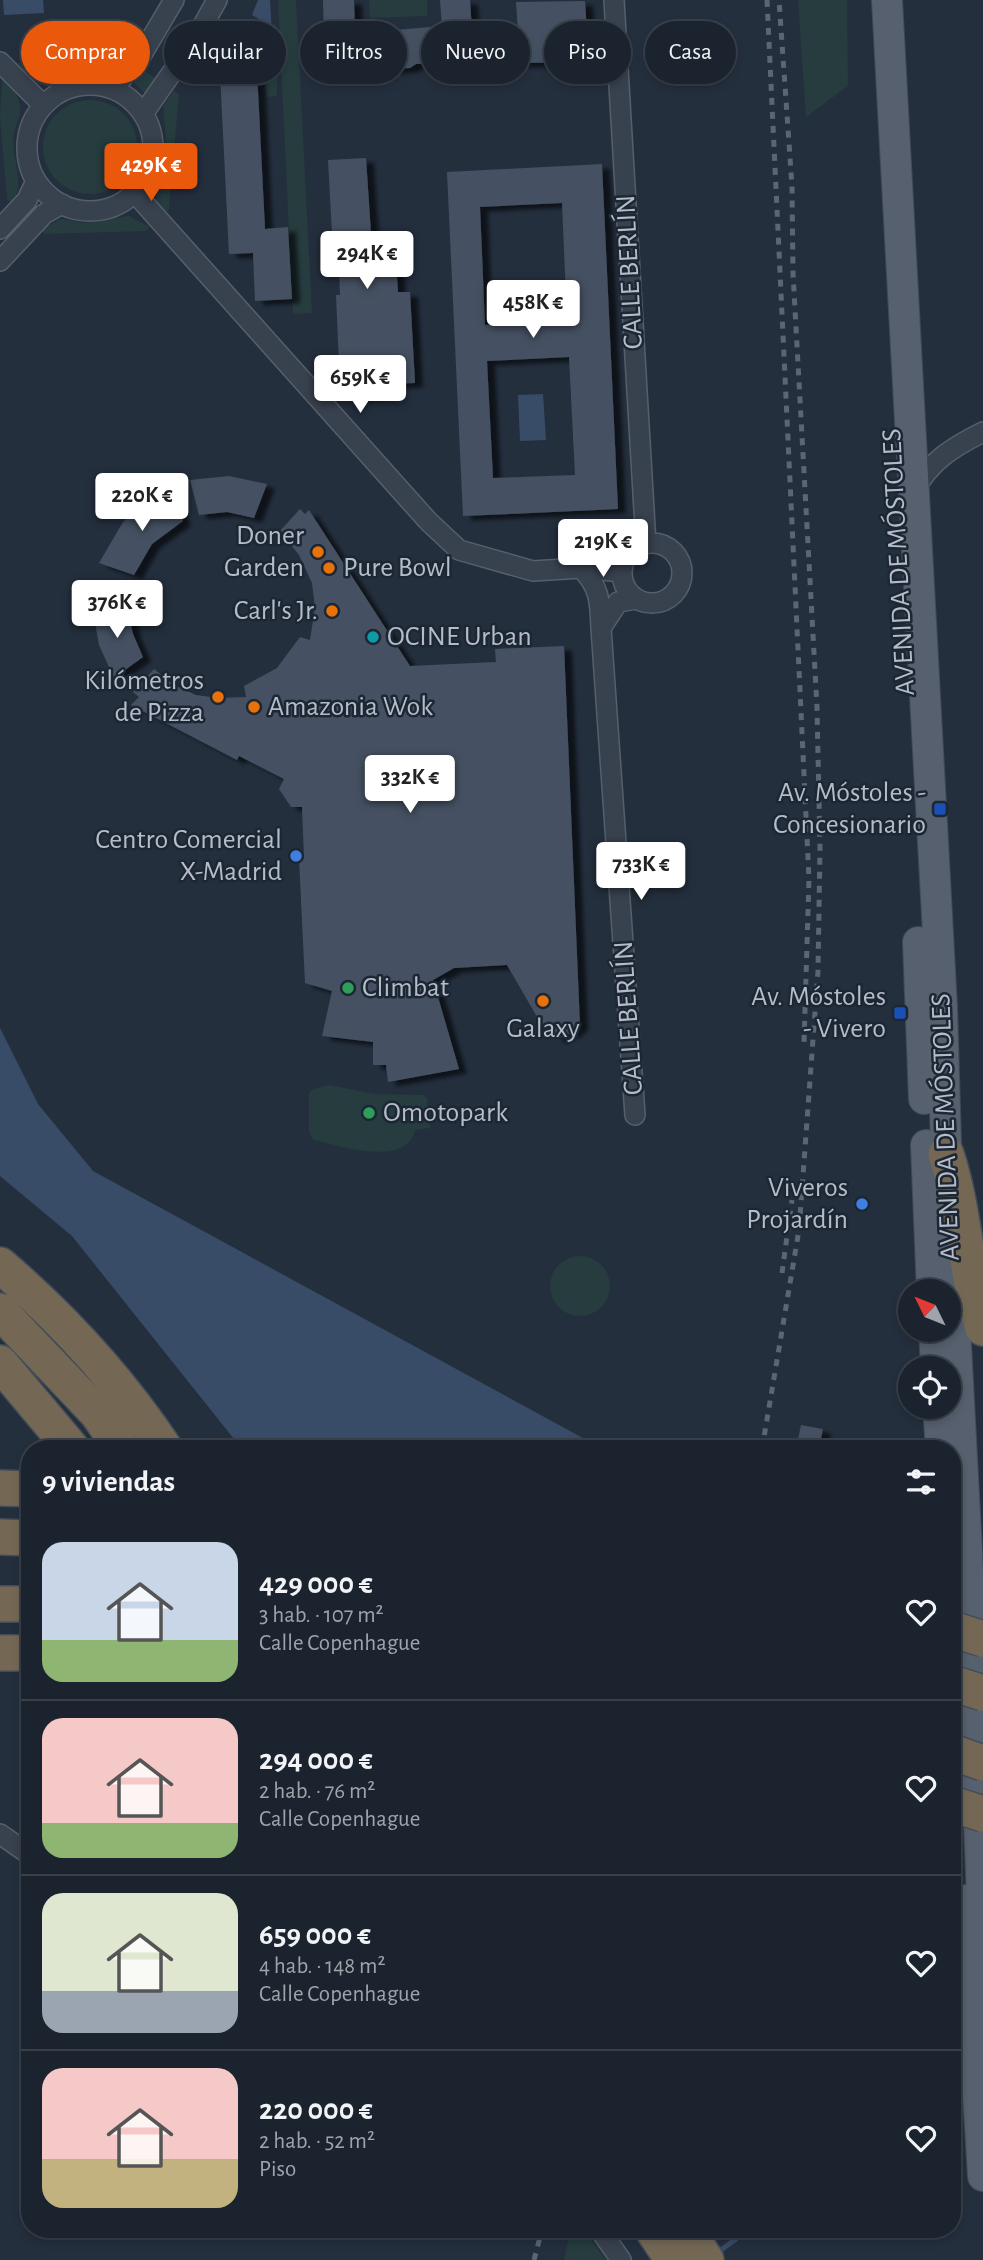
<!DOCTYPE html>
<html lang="es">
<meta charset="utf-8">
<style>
body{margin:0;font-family:"Alegreya Sans",sans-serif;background:#282f3a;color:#f1f3f6;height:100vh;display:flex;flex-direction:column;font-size:26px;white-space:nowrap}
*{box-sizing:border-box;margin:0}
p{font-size:23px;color:#a0a4aa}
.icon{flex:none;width:38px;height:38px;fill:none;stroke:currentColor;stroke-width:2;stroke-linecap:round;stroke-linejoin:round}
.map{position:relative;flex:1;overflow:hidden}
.side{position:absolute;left:21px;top:1440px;width:940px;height:798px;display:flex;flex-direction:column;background:#1b232e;border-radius:28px;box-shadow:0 4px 10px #0003,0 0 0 2px #39404a}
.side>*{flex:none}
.hud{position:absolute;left:21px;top:21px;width:942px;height:63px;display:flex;gap:14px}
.needle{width:46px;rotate:313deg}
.controls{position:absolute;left:898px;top:1279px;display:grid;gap:14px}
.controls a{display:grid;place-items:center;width:63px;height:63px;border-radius:50%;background:#1b232e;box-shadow:0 4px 10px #0003,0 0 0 2px #39404a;font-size:35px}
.price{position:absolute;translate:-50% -60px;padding:0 16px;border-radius:7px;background:#fff;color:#222;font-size:23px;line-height:46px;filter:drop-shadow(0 2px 4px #0008)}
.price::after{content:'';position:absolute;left:50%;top:42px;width:21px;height:16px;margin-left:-10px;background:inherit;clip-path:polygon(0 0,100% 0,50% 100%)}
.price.selected{background:#ea580c;color:#fff}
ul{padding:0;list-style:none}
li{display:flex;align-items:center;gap:21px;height:175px;padding:0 21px}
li+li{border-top:2px solid #39404a}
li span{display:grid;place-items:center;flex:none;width:196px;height:140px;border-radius:21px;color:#555}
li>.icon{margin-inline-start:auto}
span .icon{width:84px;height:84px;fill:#fffc;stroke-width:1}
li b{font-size:30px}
h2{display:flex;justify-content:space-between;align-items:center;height:84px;padding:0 21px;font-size:30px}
.chip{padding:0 24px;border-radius:32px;background:#1b232e;box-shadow:0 4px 10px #0003,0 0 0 2px #39404a;font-size:24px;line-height:63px}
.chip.selected{background:#ea580c;color:#fff}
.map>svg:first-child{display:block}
</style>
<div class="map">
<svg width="983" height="2260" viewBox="0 0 983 2260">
<defs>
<filter id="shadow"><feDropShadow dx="8" dy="4.5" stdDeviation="2" flood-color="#0009"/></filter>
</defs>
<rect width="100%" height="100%" fill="#242f3e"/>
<path fill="#263c3f" d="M278 0H296L312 313 293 314Z
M369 0H427V16L370 18Z
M798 0H847L848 86 806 117Z
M242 28 248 31 250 47 256 46 258 66 235 69 233 62 239 49 232 43Z
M277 49 278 66 274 68 277 70V96L266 97 261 52Z
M125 54 130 59C116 75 102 67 83 69 53 73 43 92 15 66L19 62Z
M142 69 160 82 147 95 134 83Z
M2 79C9 86 16 91 19 101 23 112 16 123 14 134 10 159 27 181 12 204L7 199 0 117Z
M174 91 179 94 169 209 164 215 157 204 155 189 167 151 163 106Z
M43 147a47 47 0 1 1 94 0a47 47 0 1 1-94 0Z
M129 216 150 227 146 231 45 234 41 230 60 219 86 223Z
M329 1085 374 1094 423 1095 427 1098 430 1128 415 1130C406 1168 341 1146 314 1140L309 1133V1094L311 1090Z
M550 1286a30 30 0 1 1 60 0a30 30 0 1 1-60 0Z
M570 2230H583L606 2260H564Z"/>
<path fill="#394c67" d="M3 0H43L44 13 4 15Z
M258 0H270L272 36 262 37 259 19 252 15Z
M543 394 546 440 520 441 518 395Z
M0 1028 38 1104 93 1171 603 1449H242L72 1236 0 1176Z"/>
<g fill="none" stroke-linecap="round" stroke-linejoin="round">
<path stroke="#394c67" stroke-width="5" d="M717 2253 748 2230"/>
</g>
<path fill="#455162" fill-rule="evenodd" filter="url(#shadow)" d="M323 0H354L355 30 384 31 442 26 440 0H470L474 61 416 64 410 68 390 69 384 66 325 71Z
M585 1 589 62 520 63 516 2Z
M257 71 265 229 288 227 292 299 255 301 253 253 229 254 220 73Z
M366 158 372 249 395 248 398 292H410L415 383 386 384V394L360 396V386L340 387 336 295H340L339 270 334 269 328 160Z
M602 164 618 509 463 516 447 172ZM562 203 567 320 485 325 480 207ZM569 357 575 475 493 478 487 361Z
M229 476 267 484 254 518 227 512 199 515 190 480Z
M168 488 183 521 152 544 134 575 99 563 123 522 145 501Z
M300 509 305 514 309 510 410 666 496 662 495 649 564 646 580 1026 573 1032 557 1039 550 1028 544 1029 507 965 454 968 433 980 459 1069 388 1082 386 1065H373V1042L322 1036 332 991 305 983 299 858 304 857 302 807H291L279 789 284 779 239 756 237 760 131 705 139 697 133 692 154 669 174 685 196 695 218 698 246 697 244 686 277 668 300 637 310 640 315 608 312 583 299 555 280 531Z
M128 610 133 634 143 657 114 678 99 645 93 611Z
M801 1425 823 1429 819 1449H796Z"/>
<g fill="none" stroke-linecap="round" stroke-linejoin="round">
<g stroke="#565f6c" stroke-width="22">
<path id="minor" d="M614 0 646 544
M0 62 43 105
M27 148a63 63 0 1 1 126 0a63 63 0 1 1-126 0Z
M113 89 141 56 174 0
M143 114 196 38 217 0
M134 192 428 521 459 550 533 571 581 568 622 572
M0 229 27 200 36 181
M0 261 44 214 62 204
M914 491C930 461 953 447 983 432
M622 573a30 30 0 1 1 60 0a30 30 0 1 1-60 0Z
M581 568C600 587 600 602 601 628
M635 1115 601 628 618 602 637 599
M0 1834 30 1855
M600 2230 621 2260"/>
</g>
<g stroke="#414a57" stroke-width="32">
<path id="primary" d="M887 0 942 1007 947 1178
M918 942 924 1099
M926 1145 932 1292
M950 1231 973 1666 983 1926
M934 1330 936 1368
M938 1407 941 1449
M952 1658 955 1707
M966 1900 983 2176"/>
</g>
<g stroke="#434c59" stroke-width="38">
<path id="motorway" d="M946 1154C965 1211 965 1270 983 1328
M0 1265C63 1319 119 1380 165 1449
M0 1311 98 1414 122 1449
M0 1363 72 1449
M0 1488 30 1489
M0 1537 30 1538
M0 1604H30
M0 1653H30
M653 2230 673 2260
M687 2230 706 2260"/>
</g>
<use href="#minor" stroke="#38414e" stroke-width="19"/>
<use href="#primary" stroke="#56606e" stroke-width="30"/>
<use href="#motorway" stroke="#746855" stroke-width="35"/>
<path stroke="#5a6575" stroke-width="5" stroke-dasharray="7 7" stroke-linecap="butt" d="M767 0 809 879 804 1043
M782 1273 792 1200
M762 1449 799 1230 818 971 820 848 817 707 793 273 792 186 779 0
M534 2260 542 2230"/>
<g stroke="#434c59" stroke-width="38" stroke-linecap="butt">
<path id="motorway-bridge" d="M952 1629 983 1639
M952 1683 983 1693
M952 1752 983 1763
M952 1804 983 1814"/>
</g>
<use href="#motorway-bridge" stroke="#746855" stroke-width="35"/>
</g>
<g fill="#e8710a" stroke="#1d2633" stroke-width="2.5">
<circle cx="318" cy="552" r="7"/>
<circle cx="329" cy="568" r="7"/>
<circle cx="332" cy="611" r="7"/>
<circle cx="218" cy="697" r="7"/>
<circle cx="254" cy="707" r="7"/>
<circle cx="543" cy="1001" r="7"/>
</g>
<circle fill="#0f9aa8" stroke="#1d2633" stroke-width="2.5" cx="373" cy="637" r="7"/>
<g fill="#1a4fb4" stroke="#1d2633" stroke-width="2.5">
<rect x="933" y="802" width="14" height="14" rx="3.5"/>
<rect x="893" y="1006" width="14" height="14" rx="3.5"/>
</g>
<g fill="#3f7fe0" stroke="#1d2633" stroke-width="2.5">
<circle cx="296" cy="856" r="7"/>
<circle cx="862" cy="1204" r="7"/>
</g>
<g fill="#2e9e5b" stroke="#1d2633" stroke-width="2.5">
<circle cx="348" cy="988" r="7"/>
<circle cx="369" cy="1113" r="7"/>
</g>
<g text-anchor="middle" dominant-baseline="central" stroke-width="5" stroke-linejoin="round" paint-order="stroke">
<g font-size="28" fill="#b4bcc9" stroke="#1d2633">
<text transform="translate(630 272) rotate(-93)">CALLE BERLÍN</text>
<text transform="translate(899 562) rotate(-93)">AVENIDA DE MÓSTOLES</text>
<text transform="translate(629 1018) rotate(-94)">CALLE BERLÍN</text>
<text transform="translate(946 1127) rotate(-92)">AVENIDA DE MÓSTOLES</text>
</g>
<g font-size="28" fill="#b4bcc9" stroke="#1d2633" text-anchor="end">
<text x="304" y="536">Doner<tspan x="304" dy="32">Garden</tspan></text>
<text x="343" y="568" text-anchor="start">Pure Bowl</text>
<text x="318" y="611">Carl's Jr.</text>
<text x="387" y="637" text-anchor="start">OCINE Urban</text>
<text x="204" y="681">Kilómetros<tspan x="204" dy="32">de Pizza</tspan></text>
<text x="268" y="707" text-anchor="start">Amazonia Wok</text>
<text x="926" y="793">Av. Móstoles -<tspan x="926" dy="32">Concesionario</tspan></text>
<text x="282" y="840">Centro Comercial<tspan x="282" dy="32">X-Madrid</tspan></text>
<text x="362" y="988" text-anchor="start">Climbat</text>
<text x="886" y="997">Av. Móstoles<tspan x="886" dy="32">- Vivero</tspan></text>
<text x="543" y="1029" text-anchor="middle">Galaxy</text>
<text x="383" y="1113" text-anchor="start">Omotopark</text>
<text x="848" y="1188">Viveros<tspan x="848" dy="32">Projardín</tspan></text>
</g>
</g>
</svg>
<div class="controls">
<a><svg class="needle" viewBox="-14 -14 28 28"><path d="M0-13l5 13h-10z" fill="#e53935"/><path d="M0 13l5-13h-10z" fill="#a0a4aa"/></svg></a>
<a><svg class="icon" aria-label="locate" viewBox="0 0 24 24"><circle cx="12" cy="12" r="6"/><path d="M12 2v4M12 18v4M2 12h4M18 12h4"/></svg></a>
</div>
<b class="price selected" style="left:151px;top:203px">429K €</b>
<b class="price" style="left:367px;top:291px">294K €</b>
<b class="price" style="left:533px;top:340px">458K €</b>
<b class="price" style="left:360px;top:415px">659K €</b>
<b class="price" style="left:142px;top:533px">220K €</b>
<b class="price" style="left:603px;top:579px">219K €</b>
<b class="price" style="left:117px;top:640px">376K €</b>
<b class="price" style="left:410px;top:815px">332K €</b>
<b class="price" style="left:641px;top:902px">733K €</b>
<div class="hud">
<a class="chip selected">Comprar</a>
<a class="chip">Alquilar</a>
<a class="chip">Filtros</a>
<a class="chip">Nuevo</a>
<a class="chip">Piso</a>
<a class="chip">Casa</a>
</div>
<section class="side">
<h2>9 viviendas<svg class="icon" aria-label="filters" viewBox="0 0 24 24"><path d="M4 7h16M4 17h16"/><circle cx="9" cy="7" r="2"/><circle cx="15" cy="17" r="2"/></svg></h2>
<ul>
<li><span style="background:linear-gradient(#c9d6e8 70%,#8fb573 0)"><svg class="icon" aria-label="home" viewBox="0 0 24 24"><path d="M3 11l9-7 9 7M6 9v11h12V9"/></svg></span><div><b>429 000 €</b><p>3 hab. · 107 m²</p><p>Calle Copenhague</p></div><svg class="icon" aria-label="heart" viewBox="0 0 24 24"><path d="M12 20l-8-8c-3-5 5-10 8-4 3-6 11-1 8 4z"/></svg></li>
<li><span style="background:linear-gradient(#f6c9c9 75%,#8fb573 0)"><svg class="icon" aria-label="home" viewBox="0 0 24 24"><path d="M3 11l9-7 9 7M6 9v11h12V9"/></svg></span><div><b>294 000 €</b><p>2 hab. · 76 m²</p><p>Calle Copenhague</p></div><svg class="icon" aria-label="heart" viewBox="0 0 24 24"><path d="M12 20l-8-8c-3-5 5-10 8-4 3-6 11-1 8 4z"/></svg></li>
<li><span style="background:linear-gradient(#dfe7d0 70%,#9aa5b1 0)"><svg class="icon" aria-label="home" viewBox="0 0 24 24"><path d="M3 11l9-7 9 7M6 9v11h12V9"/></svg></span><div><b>659 000 €</b><p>4 hab. · 148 m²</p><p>Calle Copenhague</p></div><svg class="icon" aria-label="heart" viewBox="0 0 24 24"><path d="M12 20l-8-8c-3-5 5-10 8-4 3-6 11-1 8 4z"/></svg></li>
<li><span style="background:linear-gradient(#f6c9c9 65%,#c2b280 0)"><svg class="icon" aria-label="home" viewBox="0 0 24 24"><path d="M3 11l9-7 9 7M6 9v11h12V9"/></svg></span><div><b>220 000 €</b><p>2 hab. · 52 m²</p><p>Piso</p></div><svg class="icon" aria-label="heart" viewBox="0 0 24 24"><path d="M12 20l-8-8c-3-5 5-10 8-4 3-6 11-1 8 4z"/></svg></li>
</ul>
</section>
</div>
